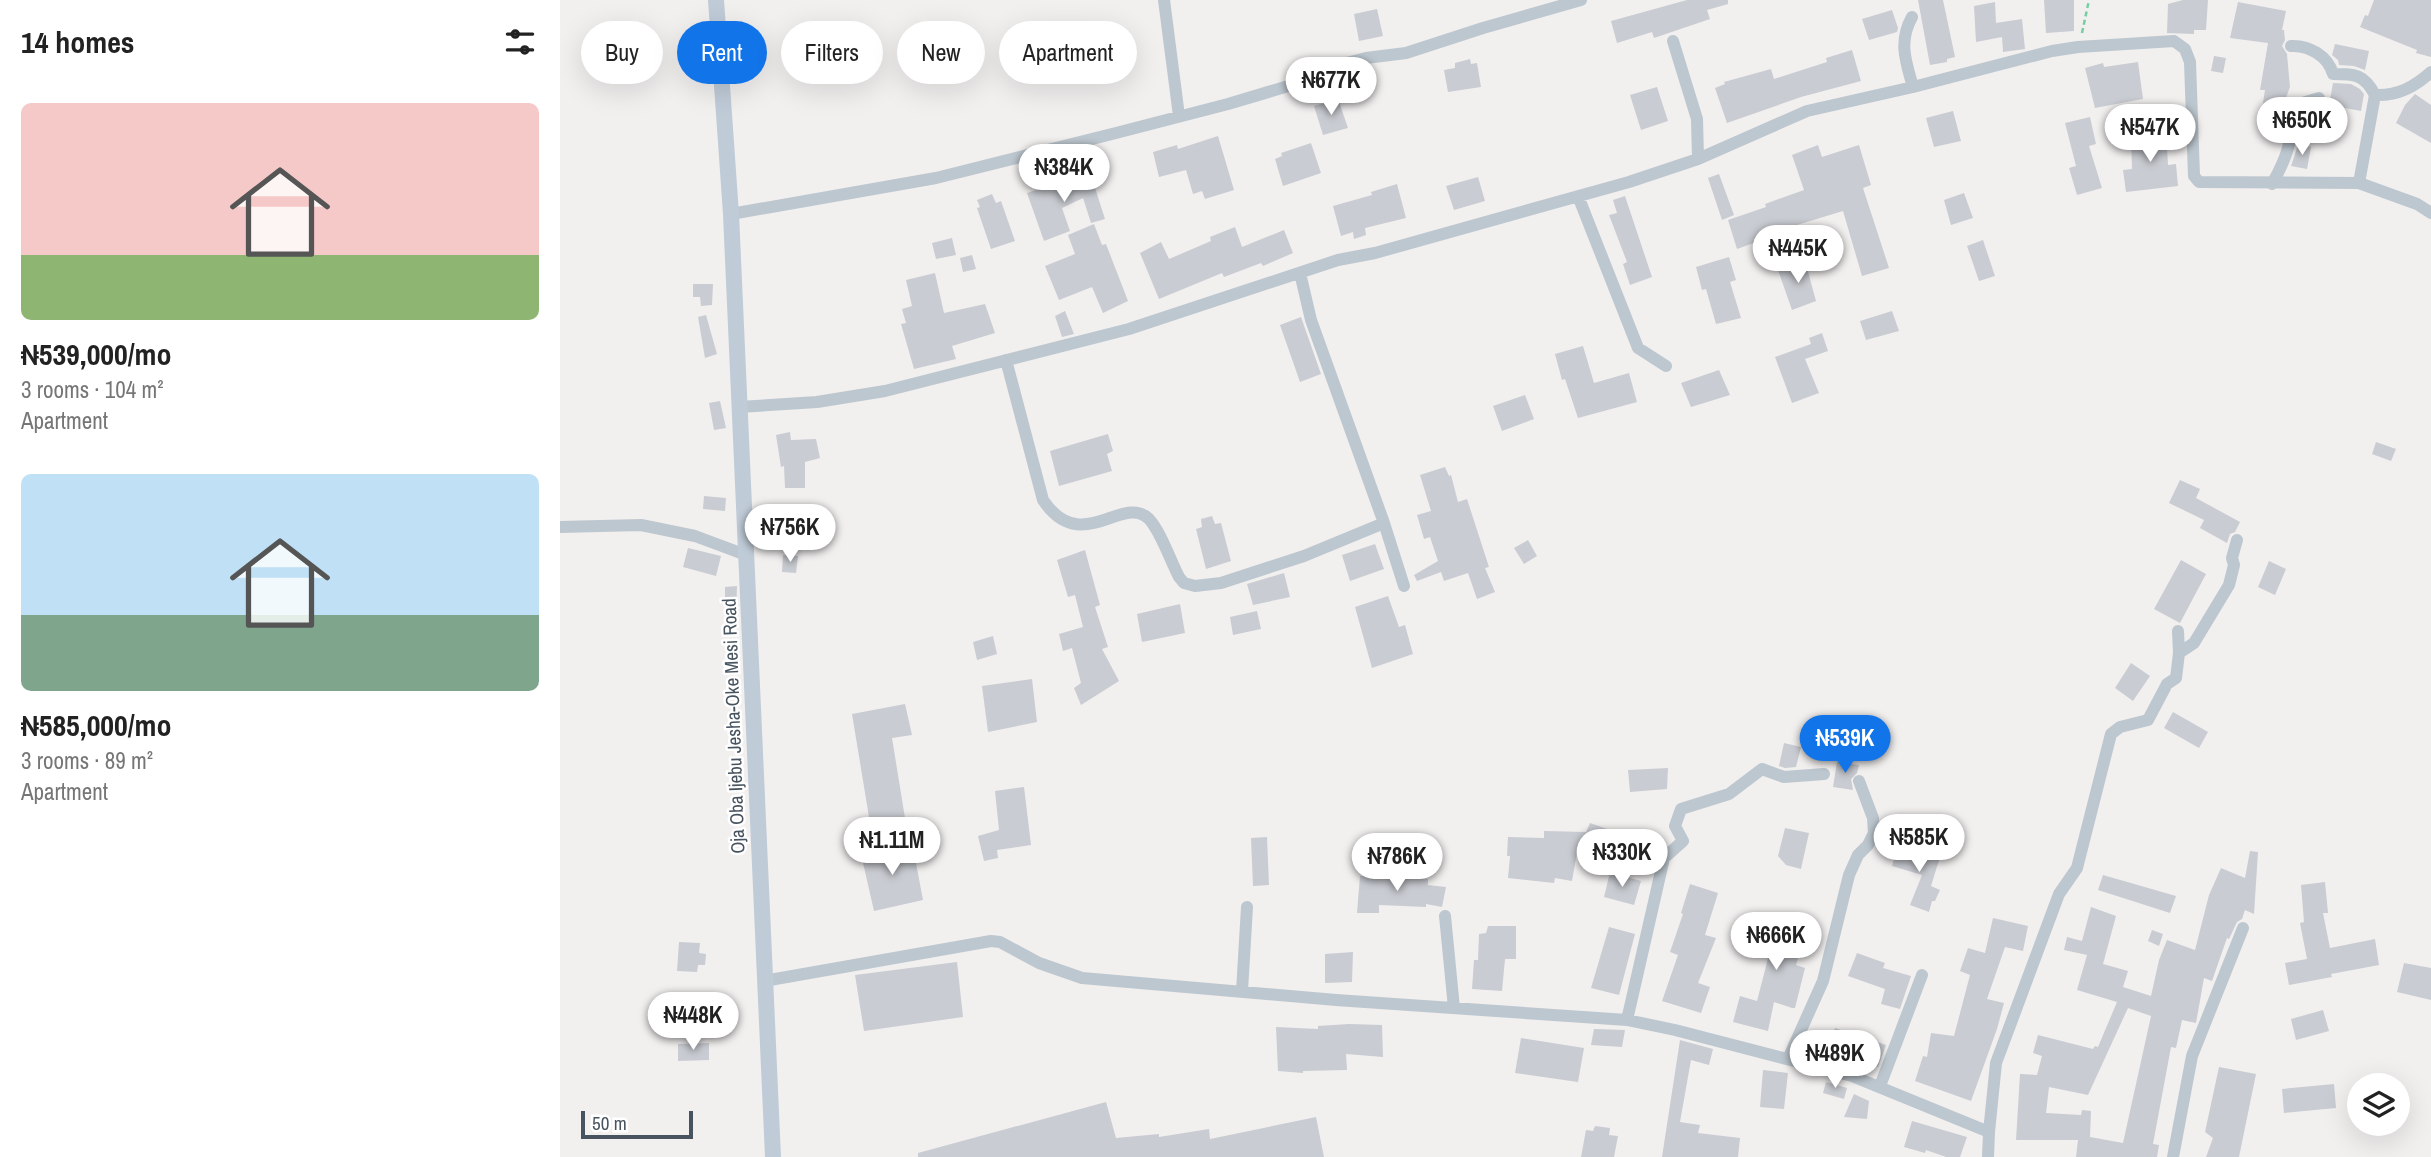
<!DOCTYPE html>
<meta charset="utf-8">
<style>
body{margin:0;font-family:"Archivo Narrow",sans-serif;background:#f2f2f2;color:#222;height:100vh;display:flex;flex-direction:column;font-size:26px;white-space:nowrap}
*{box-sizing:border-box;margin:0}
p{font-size:23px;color:#767676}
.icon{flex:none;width:38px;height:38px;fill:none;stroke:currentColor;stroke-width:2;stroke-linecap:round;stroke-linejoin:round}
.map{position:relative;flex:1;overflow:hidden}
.sheet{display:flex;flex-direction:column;background:#fff;width:560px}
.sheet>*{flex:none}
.guide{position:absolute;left:21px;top:21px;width:665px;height:63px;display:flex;gap:14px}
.buttons{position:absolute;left:1787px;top:1073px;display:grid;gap:14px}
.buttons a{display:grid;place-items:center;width:63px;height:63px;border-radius:50%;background:#fff;box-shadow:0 7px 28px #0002;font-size:35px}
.scale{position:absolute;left:21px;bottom:18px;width:112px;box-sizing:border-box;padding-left:7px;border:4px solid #47535e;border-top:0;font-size:19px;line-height:24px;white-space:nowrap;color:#47535e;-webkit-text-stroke:5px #fff;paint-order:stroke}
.price{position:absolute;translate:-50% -60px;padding:0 16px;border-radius:24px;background:#fff;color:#222;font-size:23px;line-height:46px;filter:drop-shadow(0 2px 4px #0008)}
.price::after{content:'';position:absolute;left:50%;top:42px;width:21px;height:16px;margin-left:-10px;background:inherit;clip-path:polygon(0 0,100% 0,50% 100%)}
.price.selected{background:#1274e9;color:#fff}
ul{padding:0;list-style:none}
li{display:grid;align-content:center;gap:14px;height:371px;padding:0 21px}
li span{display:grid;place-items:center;height:217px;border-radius:10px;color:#555}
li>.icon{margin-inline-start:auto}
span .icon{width:126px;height:126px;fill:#fffc;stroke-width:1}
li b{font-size:30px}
h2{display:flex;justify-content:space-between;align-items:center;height:84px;padding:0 21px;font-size:30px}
.tag{padding:0 24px;border-radius:32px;background:#fff;box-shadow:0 7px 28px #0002;font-size:24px;line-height:63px}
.tag.selected{background:#1274e9;color:#fff}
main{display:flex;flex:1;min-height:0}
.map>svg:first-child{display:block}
</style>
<main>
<section class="sheet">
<h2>14 homes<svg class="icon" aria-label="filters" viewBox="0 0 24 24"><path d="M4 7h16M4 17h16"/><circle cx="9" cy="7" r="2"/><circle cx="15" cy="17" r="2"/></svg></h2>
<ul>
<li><span style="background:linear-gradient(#f6c9c9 70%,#8fb573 0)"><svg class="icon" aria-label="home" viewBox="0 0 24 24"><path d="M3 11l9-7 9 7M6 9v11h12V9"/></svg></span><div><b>₦539,000/mo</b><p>3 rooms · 104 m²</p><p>Apartment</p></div></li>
<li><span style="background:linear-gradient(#bfe0f5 65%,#7fa58c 0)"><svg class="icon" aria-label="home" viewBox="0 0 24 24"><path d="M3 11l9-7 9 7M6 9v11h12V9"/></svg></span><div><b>₦585,000/mo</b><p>3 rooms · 89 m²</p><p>Apartment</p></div></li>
</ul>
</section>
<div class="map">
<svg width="1871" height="1157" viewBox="0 0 1871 1157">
<rect width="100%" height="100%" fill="#f2efef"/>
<path fill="#c9ccd2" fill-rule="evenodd" d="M1127 0H1168V4L1147 10 1150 19 1094 38 1092 32 1057 43 1051 21Z
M1358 0H1383L1395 57 1387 59V62L1370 65Z
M1484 0H1514V31L1486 33Z
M1623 0H1648L1646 30H1634V34L1607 33 1608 4Z
M1814 0H1871V57L1856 53 1857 50 1800 27 1805 15 1808 16Z
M1435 2 1436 23 1462 19 1465 49 1443 52 1442 37 1416 42 1414 6Z
M1678 2 1726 11 1722 30H1724L1725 40 1722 46 1727 54 1730 87 1723 106 1722 132 1699 128 1705 90H1700L1708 43 1670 38Z
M817 9 823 36 799 41 794 14Z
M1332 10 1338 28 1337 32 1309 40 1302 19Z
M1775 44 1809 51 1805 70 1794 66 1779 65 1778 60 1772 55Z
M1292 50 1301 81 1241 97 1167 123 1155 88 1165 84 1164 82 1211 69 1214 79 1267 62 1266 58Z
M1654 56 1666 58 1663 73 1651 71Z
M910 59 911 64 917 63 921 87 888 92 884 70 895 68V63Z
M1578 62 1583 99 1535 108 1525 68 1543 63 1544 67Z
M1773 83 1791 84 1800 89 1804 94 1801 111 1769 105Z
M1097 87 1108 121 1081 130 1070 95Z
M1855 94 1871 105V143L1836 123 1845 105Z
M778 99 788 128 763 135 754 106Z
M1393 111 1401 141 1374 147 1366 118Z
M1530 117 1536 144 1529 146 1542 188 1517 195 1509 168 1516 166 1505 123Z
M1606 132 1608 165 1616 164 1618 186 1566 192 1563 170 1572 169 1571 133Z
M658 136 674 190 645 199 642 191 633 194 626 170 599 177 593 152 617 145 618 149Z
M751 143 761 173 723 186 715 159 722 156 721 153Z
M1258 145 1262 157 1299 145 1311 185 1303 188 1329 268 1302 276 1283 211 1207 234 1208 238 1177 249 1168 220 1206 207 1205 204 1244 190 1232 155Z
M1738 145 1751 147 1747 169 1731 166Z
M530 172 545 219 531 223 523 198 502 208 510 231 484 241 467 193Z
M1159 174 1174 215 1162 220 1148 178Z
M918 177 925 201 894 210 886 186Z
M837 184 846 218 805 228 806 235 794 239 793 232 781 236 773 206 812 195 811 192Z
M1404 193 1413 218 1391 225 1384 200Z
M432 194 436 203 441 201 455 241 431 249 417 208 420 207 417 200Z
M1065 196 1092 277 1070 285 1063 264 1067 262 1049 215 1057 213 1053 200Z
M534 224 542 245 546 244 568 301 543 313 532 287 499 300 485 266 515 254 508 235Z
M675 227 682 247 724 230 733 253 703 266 701 263 664 277 662 273 599 299 580 253 601 242 609 259 651 241 650 237Z
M392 238 396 255 376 259 372 243Z
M1423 240 1435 276 1419 281 1407 246Z
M412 255 416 269 403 272 400 258Z
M1169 257 1176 280 1170 282 1181 318 1156 324 1146 289 1142 290 1136 267Z
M1245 261 1256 301 1232 310 1218 270Z
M375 273 384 313 425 304 435 333 392 346 396 359 354 369 341 324 346 323 342 309 352 306 346 280Z
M133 284H153L152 305 141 306 140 297H133Z
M505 311 514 334 502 337 495 316Z
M1332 311 1339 331 1306 340 1300 321Z
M146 315 157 354 145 358 138 317Z
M741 317 761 374 740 382 720 325Z
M1262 333 1268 351 1245 359 1259 393 1232 403 1215 357 1251 344 1249 338Z
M1023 346 1034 383 1069 373 1077 402 1018 418 1005 379 1002 380 995 354Z
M1159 370 1170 395 1131 407 1121 383Z
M965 395 974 419 942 431 933 406Z
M160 401 166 428 154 430 149 403Z
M230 432 231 440 256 439 260 458 245 462V488H225L224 466 221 467 216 435Z
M548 434 553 451 547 454 552 471 499 486 490 451Z
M1816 442 1836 449 1831 461 1812 454Z
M885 467 889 476 891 475 898 502 907 499 929 567 925 568 935 592 917 599 908 573 884 581 881 572 857 581 854 575 878 561 870 537 864 539 857 515 871 511 860 475Z
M1620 480 1640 489 1636 498 1680 522 1675 532 1670 534 1667 543 1640 528 1644 520 1609 503Z
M144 496 166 498 165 511 143 509Z
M652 516 655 524 661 523 671 561 646 569 636 529 642 527 641 519Z
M968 540 977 556 964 564 954 548Z
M815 544 824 569 790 581 782 555Z
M128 548 161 556 156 576 123 567Z
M525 550 540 605 535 607 548 647 542 649 559 681 521 705 514 688 521 683 512 648 503 651 499 634 523 627 515 595 508 597 497 560Z
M223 555 238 556 236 573 222 572Z
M1621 560 1646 574 1620 623 1594 609Z
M1709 561 1726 569 1715 595 1698 587Z
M724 573 730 597 693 605 687 584Z
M177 586 176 615 165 614V587Z
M828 596 839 627 845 625 853 654 812 668 795 607Z
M620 604 625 633 582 642 577 614Z
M697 611 701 629 673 635 670 617Z
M433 636 437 654 417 660 413 642Z
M1571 663 1590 676 1573 701 1555 688Z
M472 679 477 722 428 732 422 686Z
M345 704 352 735 332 738 345 818 310 823 292 714Z
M1613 712 1648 732 1639 748 1604 728Z
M1224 743 1241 747 1236 767 1225 768 1219 766Z
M1277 762 1299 765 1297 773 1291 779 1293 790 1273 787Z
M1108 768 1107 789 1070 792 1068 770Z
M464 787 471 845 437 850 438 858 424 861 418 836 439 830 435 791Z
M1030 823 1053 831 1045 855 1018 847 1012 881 995 878 994 883 948 878 950 856H947L948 837 984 838V831L1026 832Z
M1225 828 1249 833 1241 869 1226 865 1218 856Z
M707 837 709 885 693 886 691 838Z
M352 842 363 900 314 911 301 854Z
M1338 845 1380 857 1371 886 1380 890 1375 901H1372L1369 912 1350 905 1362 875 1332 866Z
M1690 851 1698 852 1694 914 1685 910 1682 919 1677 922 1669 939 1667 938 1652 981 1644 978 1636 1023 1622 1020 1616 1048 1611 1047 1593 1144 1599 1145 1597 1157H1516L1518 1140H1456L1460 1074 1477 1075 1482 1056 1473 1053 1478 1035 1533 1049 1535 1046 1538 1047 1557 1002 1517 990 1527 955 1504 950 1507 937 1522 941 1531 907 1556 916 1543 964 1568 971 1563 987 1591 996 1599 960 1607 940 1635 950 1649 895 1661 868 1685 878ZM1568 1008 1591 1016 1563 1143 1530 1137 1531 1111 1522 1110 1521 1115 1486 1113 1489 1087 1528 1095Z
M1050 872 1081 881 1074 905 1044 897Z
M1543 875 1616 896 1610 913 1538 890Z
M800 876 868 879V885L886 887 882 907 866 904V907L819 905V913H797Z
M1765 882 1768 913H1763L1770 948 1815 939 1819 965 1771 974 1772 977 1729 985 1725 963 1747 959 1740 923 1744 922 1741 885Z
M1130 884 1158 893 1145 935 1156 938 1138 983 1150 987 1141 1013 1102 1001 1118 955 1110 952 1123 914 1121 913Z
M1207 912 1248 924 1236 965 1245 968 1235 1008H1232L1214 1002 1208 1031 1173 1022 1180 996 1197 1001 1212 943 1199 939Z
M1433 918 1468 926 1463 951 1445 947 1427 999 1444 1003 1437 1029 1411 1101 1355 1081 1363 1056 1367 1057 1371 1033 1394 1036 1410 975 1400 971 1408 948 1425 953Z
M928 926H956V959H945L942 991 912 989 914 960H918L919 934 926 933Z
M1049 927 1075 934 1059 995 1031 988Z
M1592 930 1603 934 1599 946 1588 941Z
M119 942 140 943 139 953 146 954 145 965H138L137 972 117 971Z
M793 952 792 982 765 983V954Z
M1297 953 1325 963 1323 968 1351 976 1340 1009 1321 1004 1325 989 1288 976Z
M397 962 403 1017 304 1031 295 975Z
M1844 963 1871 968V1000L1837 992Z
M1763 1010 1769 1031 1736 1040 1731 1019Z
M789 1024 822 1025 823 1057 786 1054 787 1070 743 1071V1073L718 1071 716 1027 758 1029V1026Z
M1275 1028 1326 1045 1318 1067 1268 1051Z
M1034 1029 1065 1030 1062 1047 1031 1045Z
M961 1038 1024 1048 1018 1082 955 1073Z
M1120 1040 1153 1049 1149 1065 1131 1060 1120 1122 1140 1125 1138 1133 1180 1138 1178 1157H1102Z
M149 1043V1060L118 1061V1044Z
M1659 1067 1696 1074 1679 1157H1646L1653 1138 1645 1132Z
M1203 1070 1228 1073 1224 1109 1200 1107Z
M1266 1082 1287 1088 1284 1099 1263 1093Z
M1774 1084 1776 1108 1724 1113 1722 1089Z
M1294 1094 1309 1101 1307 1119 1284 1117Z
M546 1102 556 1138 599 1134V1137L649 1129 650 1139 756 1117 764 1157H358V1153Z
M1352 1121 1407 1137 1400 1157H1386L1366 1150 1365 1153 1344 1147Z
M1035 1126 1050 1128 1049 1135 1058 1136 1054 1157H1021L1026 1130 1033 1131Z"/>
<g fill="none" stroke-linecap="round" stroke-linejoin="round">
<path stroke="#73d0a1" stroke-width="2.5" stroke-dasharray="5 3.5" stroke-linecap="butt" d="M1522 33 1529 0"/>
<path stroke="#bdc7cf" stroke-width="12" d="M604 0 619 116
M1352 17C1338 42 1346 62 1353 87
M1113 41 1137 119 1138 159
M1731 46C1749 45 1768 56 1773 74 1795 74 1804 74 1815 95L1799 183
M1815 95C1838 96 1854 87 1871 72
M1712 184C1729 154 1732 140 1732 106L1759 98
M1018 196 1078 348 1106 366
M171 214 376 178 556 133 668 104 735 84 779 65 806 58 846 53 923 28 1021 0
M740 273 751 320 824 523 844 586
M446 360 483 500C521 557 563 493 589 519 601 532 610 560 619 577L624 583 635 586 661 583 744 556 824 523
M179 407 257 402 325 391 569 329 778 260 815 253 1069 182 1138 159 1247 111 1353 87 1492 51 1518 47 1614 41 1625 49 1630 62 1634 176 1639 182 1799 183 1857 204 1871 213
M0 527 81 525 135 536 186 555
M1619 653 1634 643 1669 585 1674 565 1672 558 1677 540
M885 916 894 1008
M204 981 431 941 440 942 479 963 522 978 776 1000 1067 1020 1115 1030 1292 1076 1429 1132 1428 1157
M682 991 687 907
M1067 1020 1104 858 1123 841 1115 826 1121 809 1169 794 1202 769 1224 777 1264 774
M1228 1059 1263 981 1289 875 1298 855 1308 845 1314 833 1313 818 1299 781
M1320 1086 1362 975
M1429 1132 1436 1063 1499 894 1517 868 1551 734 1560 727 1588 720 1607 684 1616 678 1619 653 1618 631
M1613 1157 1632 1056 1683 928"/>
<path stroke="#bfcbd7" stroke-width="16" d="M156 0 171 214 213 1157"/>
</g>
<g text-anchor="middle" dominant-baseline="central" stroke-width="5" stroke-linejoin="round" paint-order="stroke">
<g font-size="19" fill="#47535e" stroke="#fff">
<text transform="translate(173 726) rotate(-92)">Oja Oba Ijebu Jesha-Oke Mesi Road</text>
</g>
</g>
</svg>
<div class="buttons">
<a><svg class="icon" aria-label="layers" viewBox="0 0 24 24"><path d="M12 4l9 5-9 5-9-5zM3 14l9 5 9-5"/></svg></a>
</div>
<div class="scale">50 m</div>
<b class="price" style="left:771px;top:117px">₦677K</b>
<b class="price" style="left:1742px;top:157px">₦650K</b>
<b class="price" style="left:1590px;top:164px">₦547K</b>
<b class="price" style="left:504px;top:204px">₦384K</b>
<b class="price" style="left:1238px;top:285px">₦445K</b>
<b class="price" style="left:230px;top:564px">₦756K</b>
<b class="price selected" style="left:1285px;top:775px">₦539K</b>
<b class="price" style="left:1359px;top:874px">₦585K</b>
<b class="price" style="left:332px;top:877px">₦1.11M</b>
<b class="price" style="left:1062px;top:889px">₦330K</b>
<b class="price" style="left:837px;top:893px">₦786K</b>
<b class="price" style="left:1216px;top:972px">₦666K</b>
<b class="price" style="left:133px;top:1052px">₦448K</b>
<b class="price" style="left:1275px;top:1090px">₦489K</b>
<div class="guide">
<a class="tag">Buy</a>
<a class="tag selected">Rent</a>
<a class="tag">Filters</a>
<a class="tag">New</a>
<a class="tag">Apartment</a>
</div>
</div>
</main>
